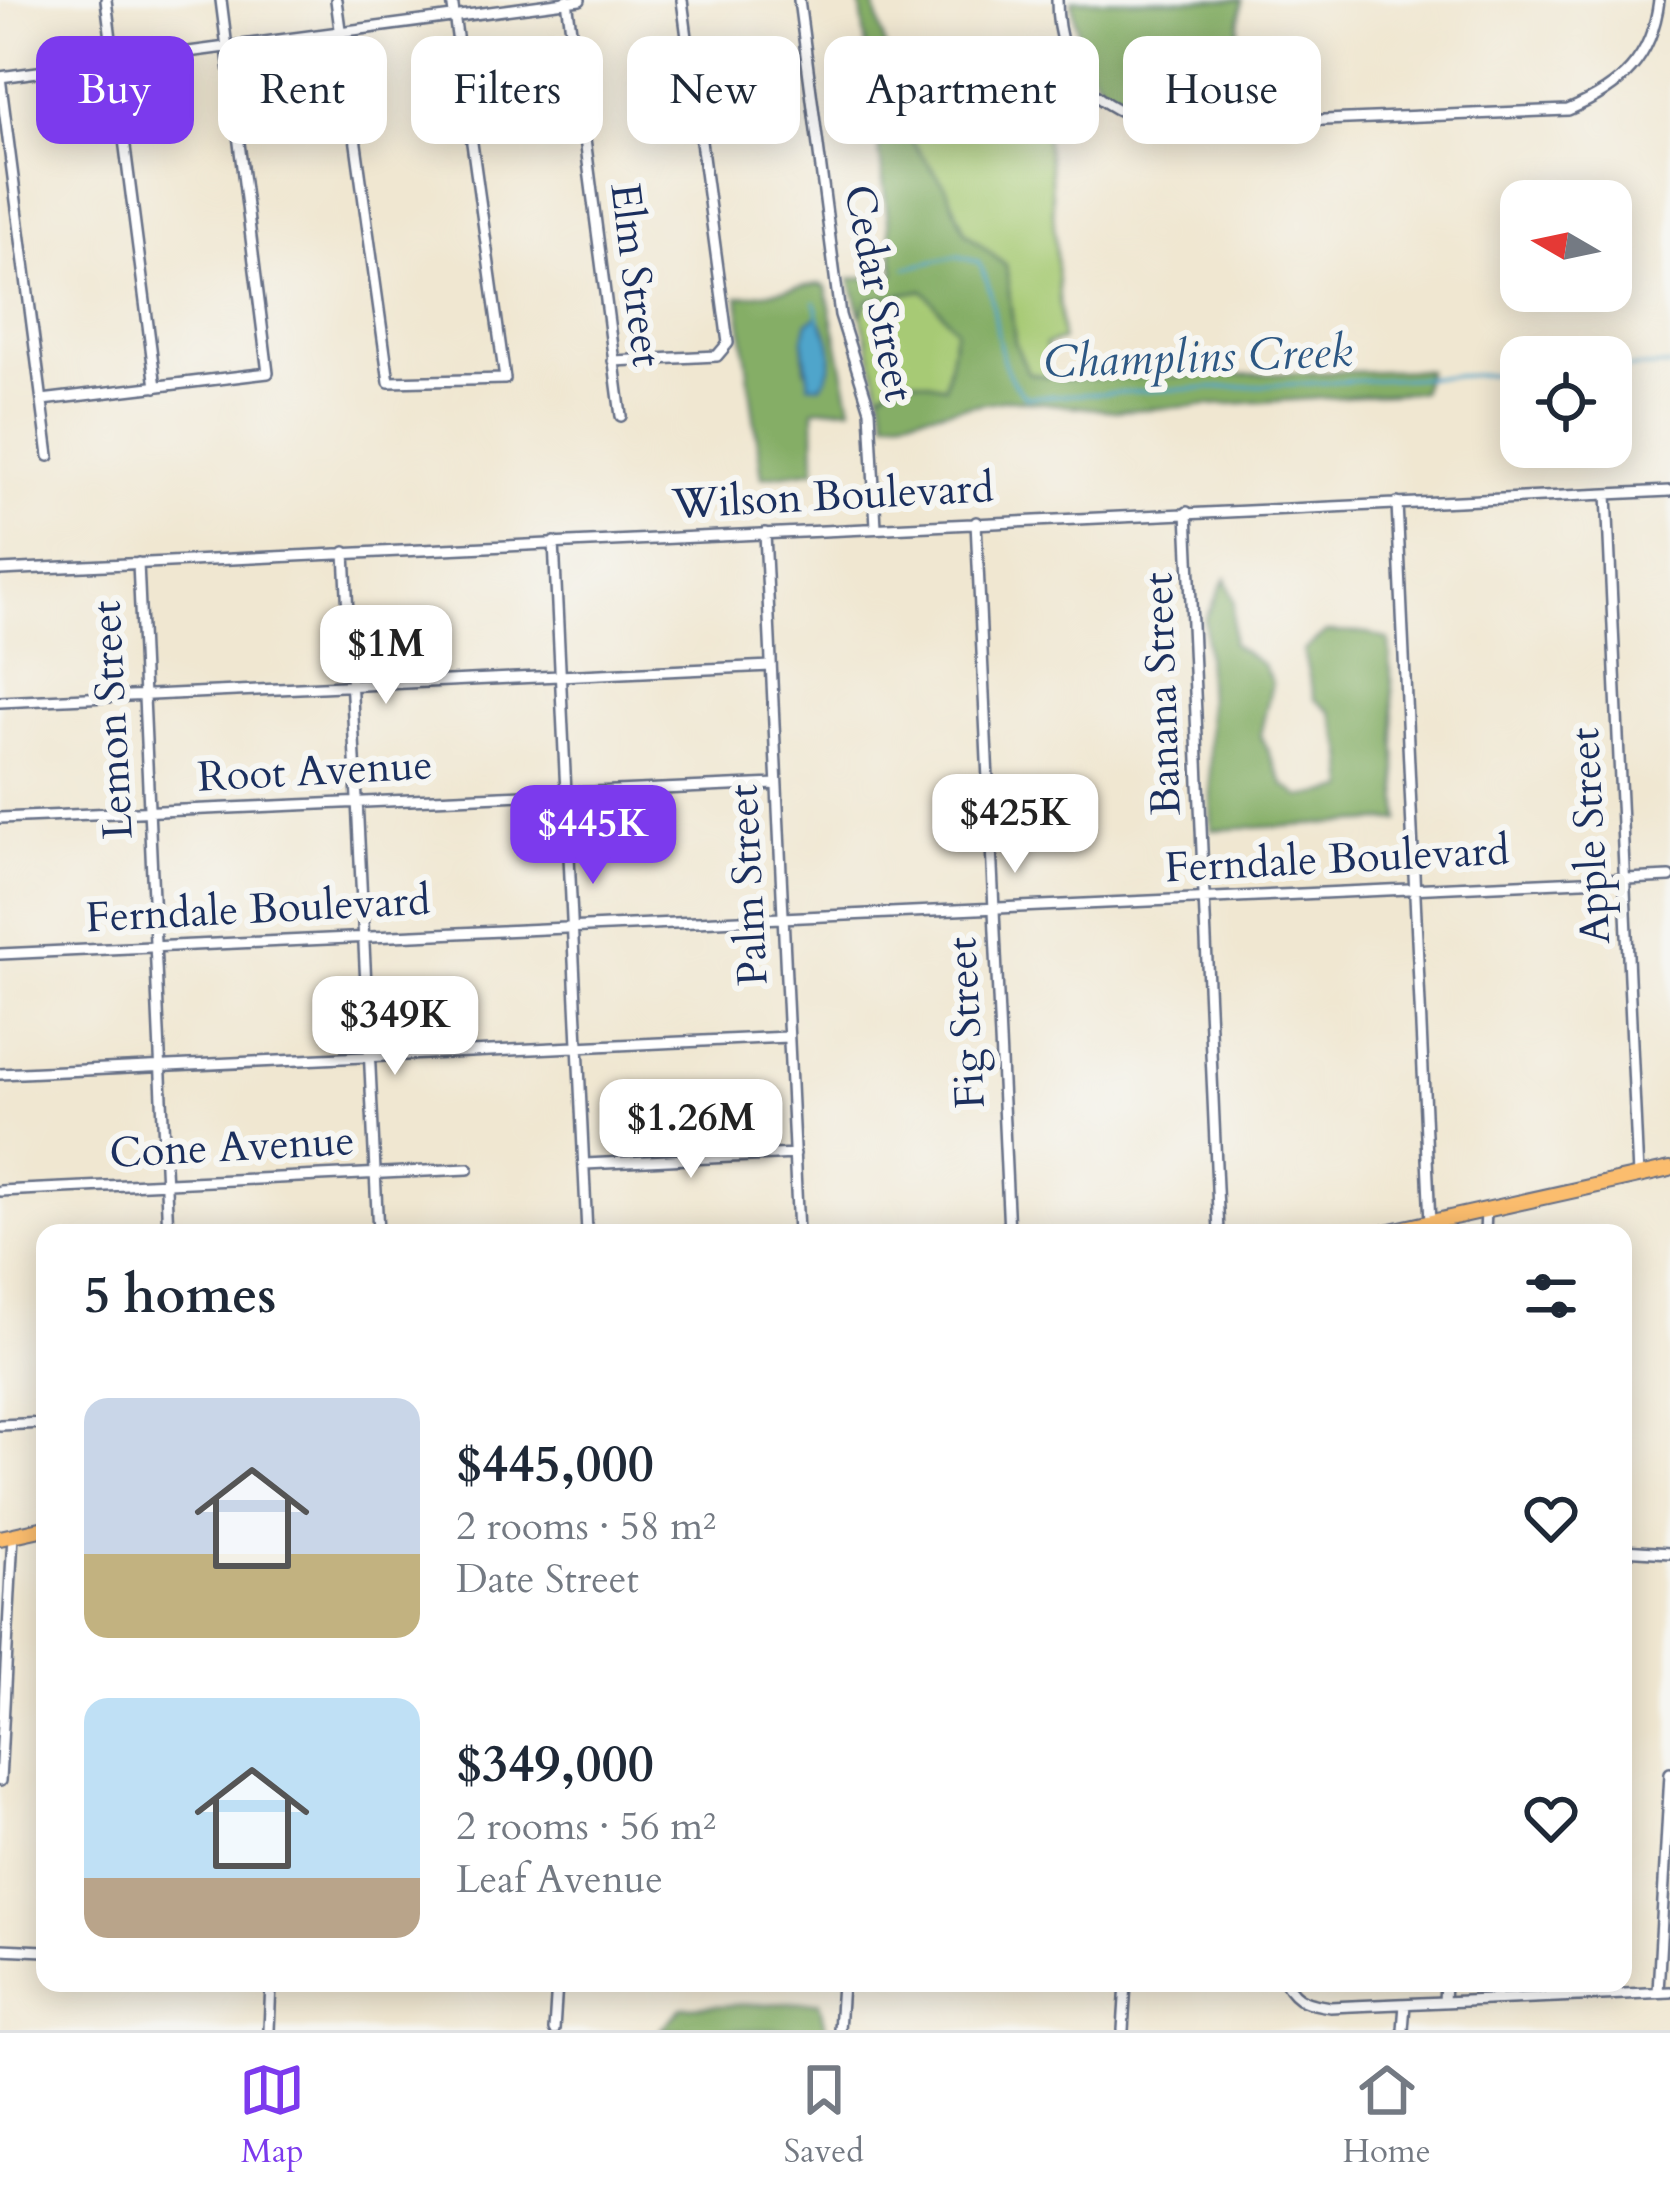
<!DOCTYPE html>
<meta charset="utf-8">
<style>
body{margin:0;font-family:Cardo,serif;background:#f2f2f3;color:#1f2937;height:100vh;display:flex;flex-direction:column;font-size:45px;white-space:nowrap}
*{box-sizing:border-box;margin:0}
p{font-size:39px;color:#747a83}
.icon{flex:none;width:66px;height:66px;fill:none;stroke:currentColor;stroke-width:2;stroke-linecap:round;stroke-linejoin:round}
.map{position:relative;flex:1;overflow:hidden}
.drawer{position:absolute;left:36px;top:1224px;width:1596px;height:768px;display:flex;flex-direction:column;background:#fff;border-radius:24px;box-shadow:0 6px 30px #0003}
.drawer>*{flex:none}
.banner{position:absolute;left:36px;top:36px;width:1599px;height:108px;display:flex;gap:24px}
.needle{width:78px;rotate:279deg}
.fabs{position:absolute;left:1500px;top:180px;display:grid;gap:24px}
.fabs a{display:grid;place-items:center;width:132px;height:132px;border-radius:24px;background:#fff;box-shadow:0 6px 30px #0003;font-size:60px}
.price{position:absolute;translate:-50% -102px;padding:0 27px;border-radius:24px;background:#fff;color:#222;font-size:39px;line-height:78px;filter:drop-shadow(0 3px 6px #0008)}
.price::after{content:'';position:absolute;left:50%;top:72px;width:36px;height:27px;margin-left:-18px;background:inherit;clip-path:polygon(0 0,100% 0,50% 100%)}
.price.current{background:#7c3aed;color:#fff}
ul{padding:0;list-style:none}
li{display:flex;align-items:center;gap:36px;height:300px;padding:0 48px}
li span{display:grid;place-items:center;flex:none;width:336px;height:240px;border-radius:24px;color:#555}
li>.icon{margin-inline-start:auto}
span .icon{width:144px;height:144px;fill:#fffc;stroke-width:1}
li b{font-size:51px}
h2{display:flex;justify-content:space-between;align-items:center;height:144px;padding:0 48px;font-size:51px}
.chip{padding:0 42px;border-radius:24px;background:#fff;box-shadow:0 6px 30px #0003;font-size:42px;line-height:108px}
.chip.current{background:#7c3aed;color:#fff}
.tabs{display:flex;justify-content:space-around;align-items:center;height:168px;border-top:3px solid #e0e1e3;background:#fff;font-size:33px;color:#747a83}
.tabs a{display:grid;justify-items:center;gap:6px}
.tabs .current{color:#7c3aed}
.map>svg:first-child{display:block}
</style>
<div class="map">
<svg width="1670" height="2030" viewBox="0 0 1670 2030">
<rect width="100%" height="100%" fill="#f6f6f2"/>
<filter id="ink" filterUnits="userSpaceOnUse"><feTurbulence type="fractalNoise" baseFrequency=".00833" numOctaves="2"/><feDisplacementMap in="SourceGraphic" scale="24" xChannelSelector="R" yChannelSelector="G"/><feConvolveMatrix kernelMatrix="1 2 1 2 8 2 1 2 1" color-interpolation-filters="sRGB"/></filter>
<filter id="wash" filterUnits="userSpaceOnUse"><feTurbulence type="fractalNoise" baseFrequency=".004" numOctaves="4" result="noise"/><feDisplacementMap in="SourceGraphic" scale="48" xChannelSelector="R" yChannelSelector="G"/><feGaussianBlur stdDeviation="2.7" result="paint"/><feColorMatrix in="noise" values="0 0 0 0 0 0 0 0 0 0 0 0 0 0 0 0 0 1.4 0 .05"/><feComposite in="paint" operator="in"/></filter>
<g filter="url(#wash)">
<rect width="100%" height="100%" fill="#f0e7d1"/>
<path fill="#a7ca74" stroke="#617c69" stroke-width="3" d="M991 97 1016 121 1043 124 1050 168 1062 340 1046 344 1049 377 1027 373 1015 343 1006 266 965 232 946 187 909 138 903 113C939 125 963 124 991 97Z
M924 290 956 328 945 386 899 376 881 393 861 315 868 300Z"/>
<path fill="#85ae66" stroke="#506e62" stroke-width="3" fill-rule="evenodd" d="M860 0H873L909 138 946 187 965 232 1006 266 1015 343 1028 373 1061 379 1427 370 1421 392 1115 411 1009 399 887 420 881 393 899 376 945 386 956 329 923 290 868 300 861 315 850 279 895 274Z
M1072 0H1242L1231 91 1221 113 1210 93 1195 46H1176L1160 67 1142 109C1083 85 1082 57 1072 0Z
M819 284 826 287 851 407 814 409 815 470 762 477 738 297ZM808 322 826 329 831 361 805 370 803 339Z
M1226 578 1234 601 1232 644 1263 665 1272 683 1260 735 1284 785 1301 797 1347 789 1344 751 1331 712 1314 699 1303 651 1326 632 1368 633 1389 640 1400 820 1212 830 1205 619Z
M819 2002 826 2030H660L682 2007Z"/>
<path fill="#4fa5cb" stroke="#356a94" stroke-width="3" d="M818 316C832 337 838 364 821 385L809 384 803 339 808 322Z"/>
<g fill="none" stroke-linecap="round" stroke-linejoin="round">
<path stroke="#4fa5cb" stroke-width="3" d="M906 268 957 256 978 262C1004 304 988 365 1026 397L1521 373
M815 302 819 319
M1611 369 1670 366"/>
</g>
</g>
<g filter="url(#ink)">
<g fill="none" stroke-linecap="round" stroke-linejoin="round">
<g stroke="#666f86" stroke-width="14">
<path id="street" d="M106 0 156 387
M336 0 389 382 505 379 452 0
M567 0 621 416
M799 0 840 315 870 410 876 527
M1057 0C1057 79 1104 119 1180 126L1568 110C1621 88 1652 59 1659 0
M613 361 717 356 728 343 682 0
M42 400 268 373 221 0
M49 456 0 77 580 0
M1607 494 1638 1176
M1397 503 1430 1223
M1187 512 1219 1233
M976 522 1009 1233
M765 533 798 1233
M554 542 587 1233
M345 552 378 1233
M138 563 168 1233
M0 570 1670 491
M0 702 771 666
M0 818 776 784
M0 954 1670 877
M0 1074 788 1037
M585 1164 795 1154
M0 1191 468 1169
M1485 1233 1486 1210
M0 1425 45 1423
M1623 1550 1670 1553
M0 1781 13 1535
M0 1949 45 1951
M1286 1983C1296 2002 1310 2004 1330 2007L1670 1992
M1658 1992 1670 1773
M1444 2001 1445 1983
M269 2030 271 1983
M554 2030 557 1983
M839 2030 842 1983
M1123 2030 1126 1983
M1403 2030 1405 2004"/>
</g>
<g stroke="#666f86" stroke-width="18">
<path id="primary" d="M1382 1233 1670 1169
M0 1538 45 1528"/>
</g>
<use href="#street" stroke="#fff" stroke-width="9"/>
<use href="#primary" stroke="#fbbd6e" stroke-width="14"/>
</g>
</g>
<g text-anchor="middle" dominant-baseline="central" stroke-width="12" stroke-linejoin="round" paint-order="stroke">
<g font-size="42" fill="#1b2f5e" stroke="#f6f6f2">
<text transform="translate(636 275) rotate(83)">Elm Street</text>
<text transform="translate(879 293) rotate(79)">Cedar Street</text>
<text transform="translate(833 496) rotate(-3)">Wilson Boulevard</text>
<text transform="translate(1162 694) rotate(-92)">Banana Street</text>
<text transform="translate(112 720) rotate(-93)">Lemon Street</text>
<text transform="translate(315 771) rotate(-3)">Root Avenue</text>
<text transform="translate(1590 836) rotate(-93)">Apple Street</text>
<text transform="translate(1337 859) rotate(-3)">Ferndale Boulevard</text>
<text transform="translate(748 885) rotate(-93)">Palm Street</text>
<text transform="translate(258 909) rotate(-3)">Ferndale Boulevard</text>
<text transform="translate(966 1023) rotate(-93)">Fig Street</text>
<text transform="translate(232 1147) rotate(-3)">Cone Avenue</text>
</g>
<g font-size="45" font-style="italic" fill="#2d5884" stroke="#f6f6f2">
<text transform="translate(1198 357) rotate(-2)">Champlins Creek</text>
</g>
</g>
</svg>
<div class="fabs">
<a><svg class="needle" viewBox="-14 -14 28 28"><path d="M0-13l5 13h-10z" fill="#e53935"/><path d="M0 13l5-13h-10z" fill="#747a83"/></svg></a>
<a><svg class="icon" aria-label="locate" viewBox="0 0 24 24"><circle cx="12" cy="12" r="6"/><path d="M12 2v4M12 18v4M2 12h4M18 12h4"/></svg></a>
</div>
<b class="price" style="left:386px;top:707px">$1M</b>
<b class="price" style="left:1015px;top:876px">$425K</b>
<b class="price current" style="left:593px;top:887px">$445K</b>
<b class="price" style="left:395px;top:1078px">$349K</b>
<b class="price" style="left:691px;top:1181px">$1.26M</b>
<div class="banner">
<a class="chip current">Buy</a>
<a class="chip">Rent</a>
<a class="chip">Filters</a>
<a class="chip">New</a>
<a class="chip">Apartment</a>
<a class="chip">House</a>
</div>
<section class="drawer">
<h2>5 homes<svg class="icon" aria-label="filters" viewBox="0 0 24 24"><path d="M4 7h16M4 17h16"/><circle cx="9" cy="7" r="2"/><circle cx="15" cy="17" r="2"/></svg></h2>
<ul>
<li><span style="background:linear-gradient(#c9d6e8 65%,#c2b280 0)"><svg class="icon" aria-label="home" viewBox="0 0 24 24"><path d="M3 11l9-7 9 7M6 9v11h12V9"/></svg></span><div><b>$445,000</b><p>2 rooms · 58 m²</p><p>Date Street</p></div><svg class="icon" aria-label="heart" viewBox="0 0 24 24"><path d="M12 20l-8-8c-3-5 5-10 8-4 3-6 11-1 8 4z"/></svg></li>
<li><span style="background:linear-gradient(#bfe0f5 75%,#b9a48a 0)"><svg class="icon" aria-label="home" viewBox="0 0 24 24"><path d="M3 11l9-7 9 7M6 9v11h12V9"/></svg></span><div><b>$349,000</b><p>2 rooms · 56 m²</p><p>Leaf Avenue</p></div><svg class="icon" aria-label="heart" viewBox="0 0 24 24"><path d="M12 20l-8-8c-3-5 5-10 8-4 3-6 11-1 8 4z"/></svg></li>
</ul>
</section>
</div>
<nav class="tabs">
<a class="current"><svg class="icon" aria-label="map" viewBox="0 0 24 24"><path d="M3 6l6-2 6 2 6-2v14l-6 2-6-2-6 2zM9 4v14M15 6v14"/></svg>Map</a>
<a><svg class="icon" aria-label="saved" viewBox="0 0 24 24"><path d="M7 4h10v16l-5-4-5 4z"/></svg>Saved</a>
<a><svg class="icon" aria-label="home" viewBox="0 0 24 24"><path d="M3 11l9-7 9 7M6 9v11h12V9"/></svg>Home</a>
</nav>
